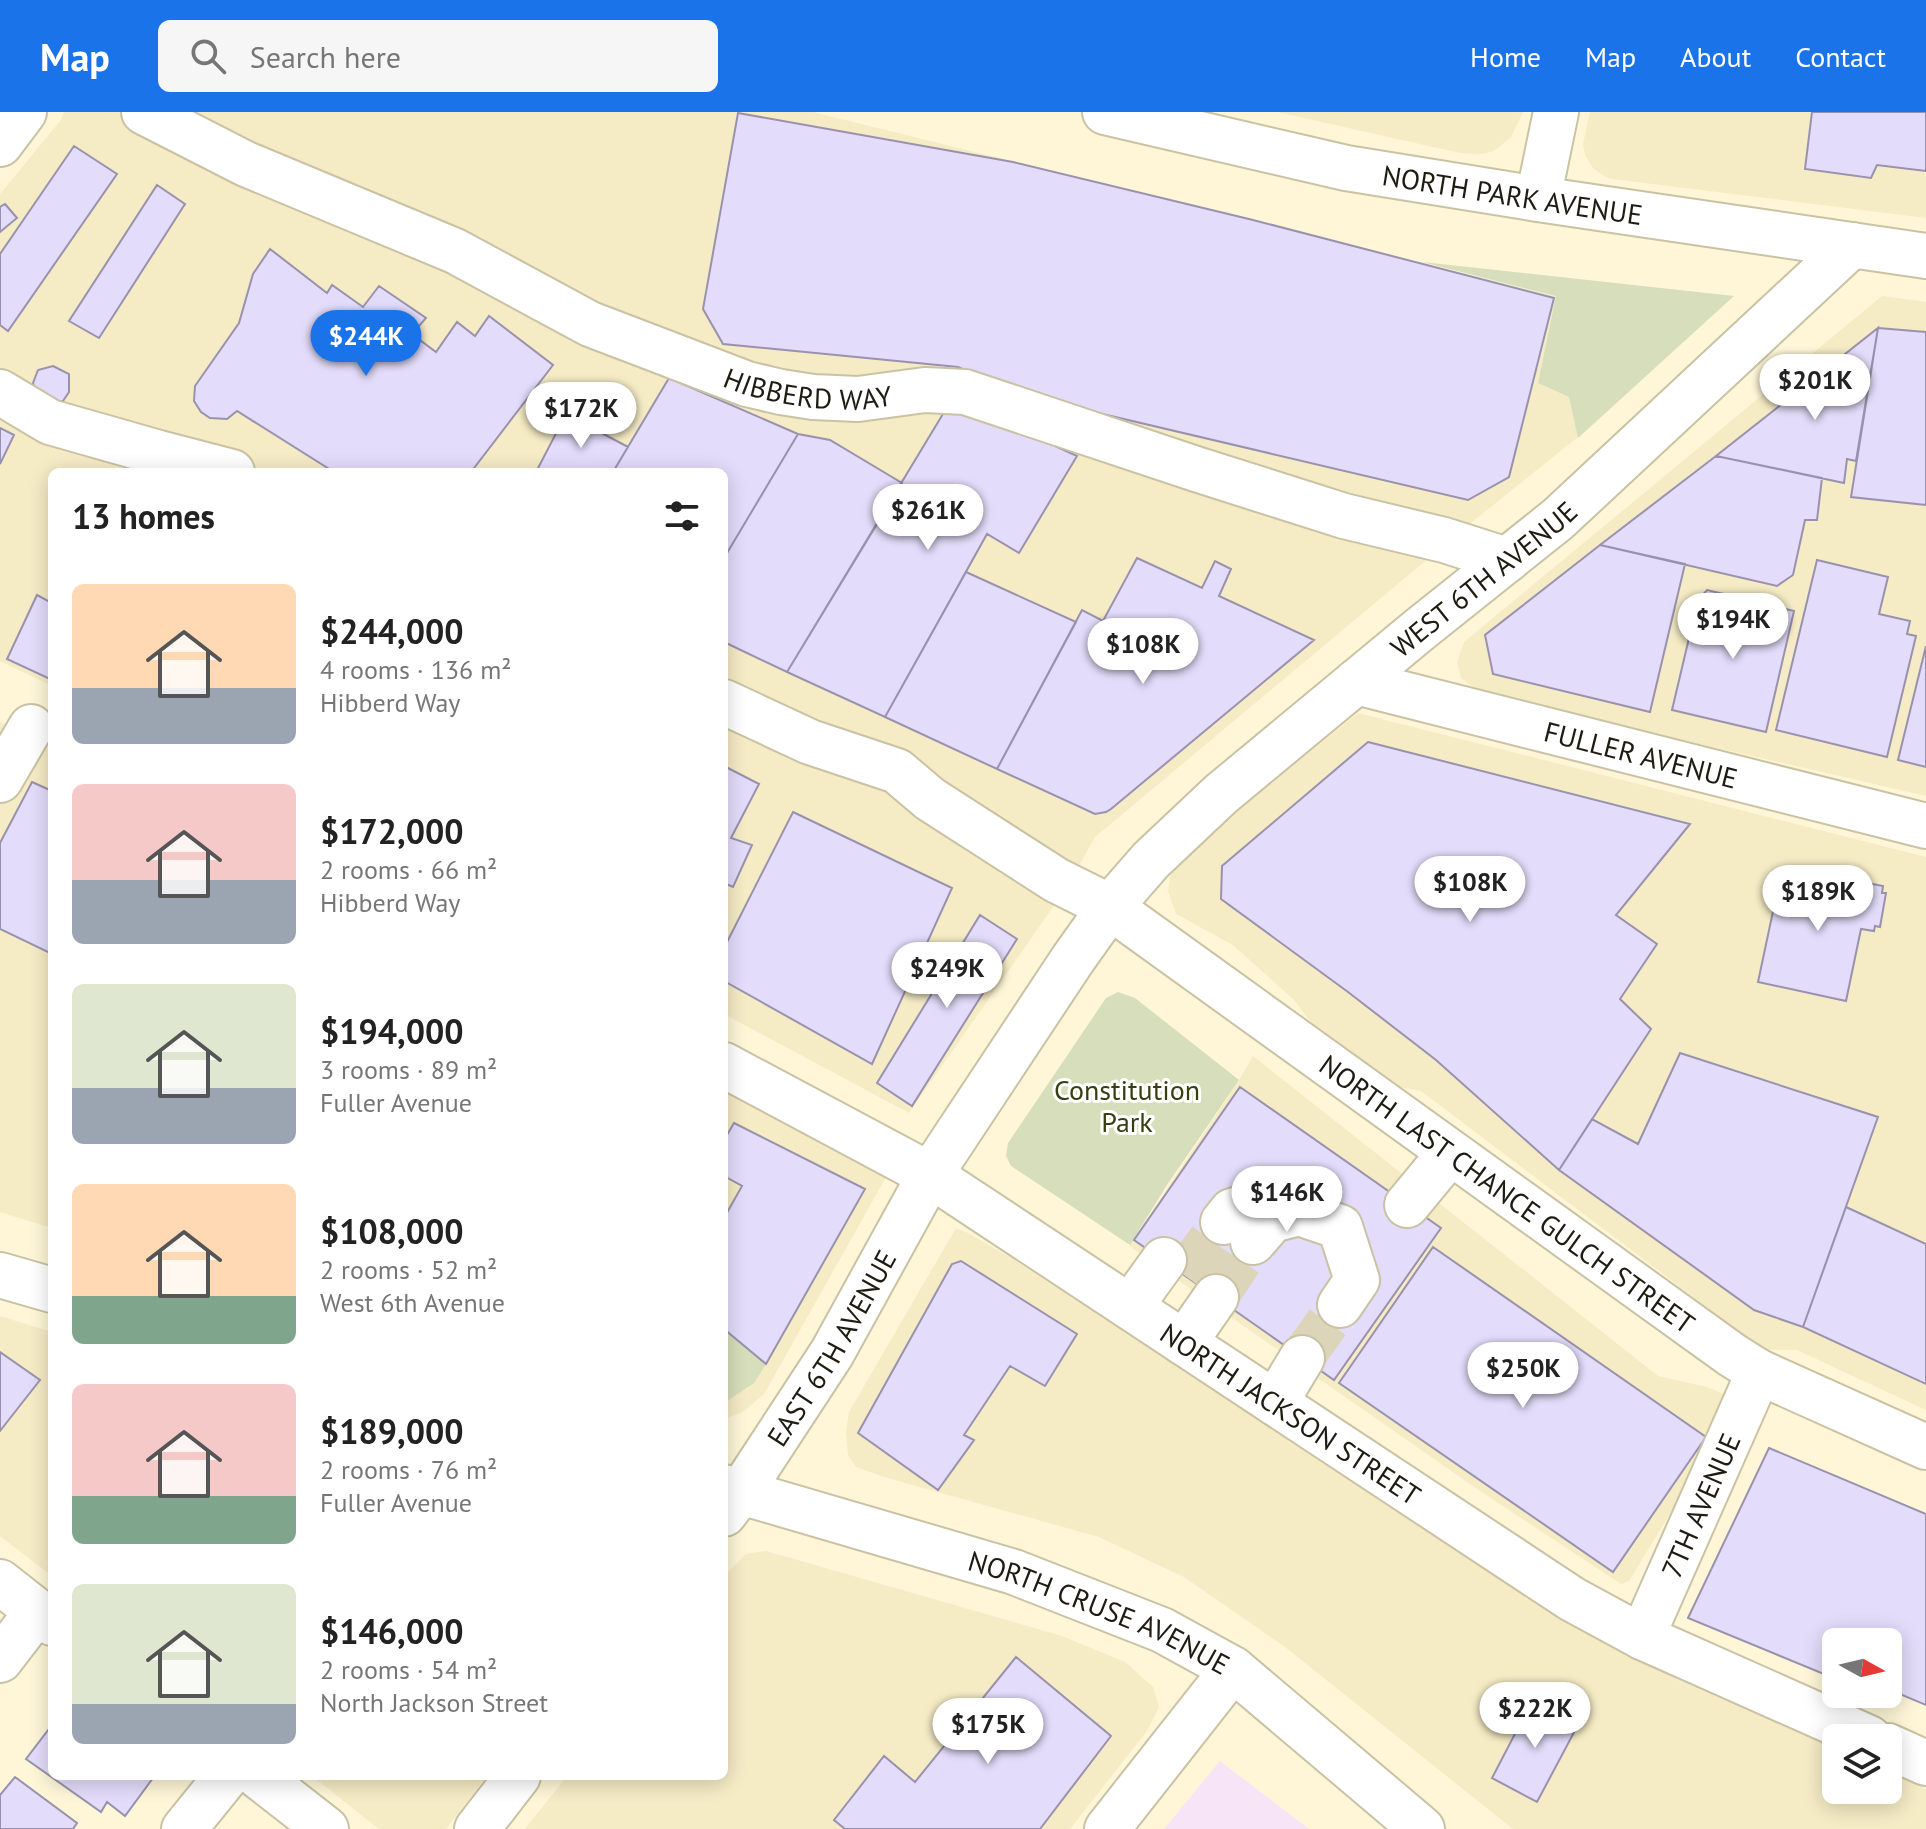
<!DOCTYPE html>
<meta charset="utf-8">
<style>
body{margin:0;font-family:"PT Sans",sans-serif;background:#f6f6f6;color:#222;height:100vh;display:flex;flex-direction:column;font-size:30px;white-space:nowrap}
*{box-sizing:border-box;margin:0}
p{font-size:26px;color:#767676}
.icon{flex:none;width:44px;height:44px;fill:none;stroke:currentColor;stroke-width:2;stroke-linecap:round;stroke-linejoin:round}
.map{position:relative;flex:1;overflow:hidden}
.side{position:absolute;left:48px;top:356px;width:680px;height:1312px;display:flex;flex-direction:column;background:#fff;border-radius:12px;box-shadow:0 4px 20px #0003}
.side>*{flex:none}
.needle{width:52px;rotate:98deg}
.fabs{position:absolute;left:1822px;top:1516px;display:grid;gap:16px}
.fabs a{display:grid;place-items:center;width:80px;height:80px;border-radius:12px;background:#fff;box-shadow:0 4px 20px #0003;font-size:40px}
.price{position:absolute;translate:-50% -68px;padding:0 18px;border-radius:28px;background:#fff;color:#222;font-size:26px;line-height:52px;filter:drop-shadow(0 2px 4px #0008)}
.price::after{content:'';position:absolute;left:50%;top:48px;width:24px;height:18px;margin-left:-12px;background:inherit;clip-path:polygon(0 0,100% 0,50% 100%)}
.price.selected{background:#1a73e8;color:#fff}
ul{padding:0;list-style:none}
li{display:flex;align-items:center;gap:24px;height:200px;padding:0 24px}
li span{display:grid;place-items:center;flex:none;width:224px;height:160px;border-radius:12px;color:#555}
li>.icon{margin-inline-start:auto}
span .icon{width:96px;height:96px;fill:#fffc;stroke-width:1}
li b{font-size:34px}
h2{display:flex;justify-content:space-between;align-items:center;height:96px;padding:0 24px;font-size:34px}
header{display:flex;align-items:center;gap:48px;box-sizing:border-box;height:112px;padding:0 40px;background:#1a73e8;color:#fff}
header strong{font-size:38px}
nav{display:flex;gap:44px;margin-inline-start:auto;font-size:28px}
.search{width:560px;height:72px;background:#f6f6f6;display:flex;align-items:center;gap:20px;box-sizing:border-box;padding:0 28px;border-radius:12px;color:#767676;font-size:30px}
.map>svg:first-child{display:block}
</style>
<header>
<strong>Map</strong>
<div class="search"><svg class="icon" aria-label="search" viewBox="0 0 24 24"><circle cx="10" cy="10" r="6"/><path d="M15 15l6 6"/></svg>Search here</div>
<nav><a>Home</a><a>Map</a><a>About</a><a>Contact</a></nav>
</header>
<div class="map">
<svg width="1926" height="1717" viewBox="0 0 1926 1717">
<rect width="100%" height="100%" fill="#fef6d7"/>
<path fill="#f5ebc5" d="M64 0H813L1556 184 1538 271 1569 285 1578 325 1472 410 1095 725 1067 775 909 1001 724 902V360H52V574L0 549V82L61 8Z
M1277 0H1523L1511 25 1494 39 1482 42 1460 41Z
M1590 0H1926V106L1612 67 1604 64 1593 56 1585 43 1583 32Z
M1882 184 1926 190V684L1483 582 1461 566 1457 550 1464 530Z
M1358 601 1926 745V1298L1797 1238H1766L1735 1225 1708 1196 1421 979 1394 974 1309 908 1294 888 1233 833 1176 802 1168 779 1172 753 1190 741 1238 698Z
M0 610 52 638V1116L0 1100Z
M1253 944 1658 1264 1707 1275 1726 1283 1715 1328 1629 1469 1621 1472 1480 1379 1129 1134 1238 970Z
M724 970 890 1058 764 1282 743 1300 724 1307Z
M956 1116 968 1121 1011 1146 1223 1284 1619 1537 1680 1569 1836 1637V1678H1888V1660L1926 1677V1717H1513L1285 1535 1184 1465 1099 1425 884 1365 856 1355 848 1343 846 1320 849 1300Z
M0 1204 52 1220V1464L0 1424Z
M766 1439 1062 1524 1125 1550 1153 1575 1159 1595 1147 1619 1070 1717H525L567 1664H724V1464L746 1442Z
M312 1664H487L446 1717H379Z"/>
<path fill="#f7e5f7" d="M1220 1649 1309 1717H1164Z"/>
<path fill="#d7debb" d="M1422 150 1734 184 1578 326 1569 285 1538 271 1556 184Z
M1118 880 1135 886 1239 968 1167 1073 1130 1133 1011 1054 1006 1044 1008 1031 1106 886Z
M724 1217 766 1252 754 1271 724 1291Z"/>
<path fill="#e3dcfa" stroke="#9992ae" stroke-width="2" d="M1812 0H1926V59L1877 53 1871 66 1805 57Z
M738 1 1013 50 1253 108 1554 186 1509 365 1468 388 1026 284 958 255 723 232 703 197Z
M74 34 117 62 8 219 0 213V142Z
M157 73 185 92 99 226 69 209Z
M5 92 17 106 0 120V95Z
M270 137 327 181 332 173 363 195 379 174 426 206 412 222 436 240 457 210 475 224 489 204 553 253 471 360H334L237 299 227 307 210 306 201 300 194 289 195 274 239 211 253 162Z
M1878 216 1926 220V393L1851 385Z
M1878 216 1856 349 1847 347 1844 371 1716 344Z
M53 254 69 262V280L63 289 52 293 37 286 33 271 38 258Z
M669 266 798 322 724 446V360H613Z
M952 287 1077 344 1019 441 987 422 885 605 787 560Z
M566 302 628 335 613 360H536Z
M0 316 14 323 0 352Z
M798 322 830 328 902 371 787 560 724 530V446Z
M1716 344 1822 366 1817 408H1805L1793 463 1777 474 1600 433Z
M1600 433 1685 452 1650 600 1493 562 1485 523Z
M1137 446 1202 476 1215 449 1231 457 1219 484 1314 528 1111 697 1106 700 1095 702 997 657 1082 498 1103 509Z
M1817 448 1888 465 1879 502 1910 509 1907 522 1916 524 1887 645 1776 618Z
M966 460 1076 510 997 657 885 605Z
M1707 478 1794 499 1766 620 1672 598 1698 488Z
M37 483 52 491V568L7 547Z
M1926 534V655L1898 648Z
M1368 630 1690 712 1616 803 1657 832 1620 887 1651 917 1559 1058 1436 948 1348 880 1221 787 1222 754Z
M724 654 759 672 731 726 752 733 733 775 724 771Z
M32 670 52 679V842L0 817V731Z
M793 700 952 776 872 952 724 869V836Z
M1782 757 1861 773 1862 770 1883 774 1882 781H1886L1880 815 1875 814 1874 819 1861 817 1846 889 1758 870Z
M980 803 1017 827 912 994 877 971Z
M1680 941 1878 1005 1803 1215 1754 1198 1559 1058 1592 1007 1638 1032Z
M1240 975 1441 1116 1334 1268 1134 1128Z
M734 1011 865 1077 766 1252 724 1217V1106L742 1074 724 1064V1028Z
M1846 1095 1926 1132V1272L1803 1215Z
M1433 1135 1706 1325 1613 1460 1339 1271Z
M961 1149 1077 1222 1045 1274 1010 1254 964 1323 974 1328 938 1378 858 1321 952 1152Z
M0 1240 40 1268 0 1319Z
M1769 1336 1926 1402V1593L1888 1577V1573L1897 1554 1888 1551V1530H1836V1567L1688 1506Z
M1016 1545 1111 1624 1040 1717H845L834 1708 884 1644 915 1670Z
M1533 1587 1579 1611 1537 1690 1492 1666Z
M52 1613V1664H150L153 1666 125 1704 107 1690 101 1700 26 1647Z
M15 1665 77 1711 73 1717H0V1683Z"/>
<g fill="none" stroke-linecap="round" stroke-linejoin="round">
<path stroke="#dcd5b9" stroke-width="44" stroke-dasharray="44 22" stroke-linecap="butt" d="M1184 1163 1223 1110
M1216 1185 1253 1130
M1302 1246 1340 1193"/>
<g stroke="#c9c2a4" stroke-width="48">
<g id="minor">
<path id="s1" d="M144 0 246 52 455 139 590 212 747 272 781 280 813 285 858 287 925 278 965 280 1196 357 1344 404 1444 428 1507 448"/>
<path id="s2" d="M1105 0 1346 56 1538 87 1926 144"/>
<path d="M0 32 24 0"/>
<path d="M1538 87 1556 0"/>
<path d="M0 280 50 310 159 341 232 360"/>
<path id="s3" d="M1356 570 1926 714"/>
<path id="s4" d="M724 590 810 630 897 659 930 687 1056 768 1110 795 1732 1243 1759 1260 1926 1335"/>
<path d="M0 668 31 615"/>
<path id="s5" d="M724 953 930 1063 1572 1487 1642 1525 1869 1626"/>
<path d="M1407 1093 1450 1041"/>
<path d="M1223 1110 1232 1099 1265 1090 1297 1100"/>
<path d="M1253 1130 1272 1108 1299 1101 1340 1115 1357 1168 1340 1193"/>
<path d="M0 1163 52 1178"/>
<path d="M1130 1195 1164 1148"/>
<path d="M1184 1231 1216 1185"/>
<path d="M1275 1291 1302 1246"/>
<path id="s6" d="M724 1375 1014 1460 1162 1518 1233 1557 1422 1717"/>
<path id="s7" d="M724 1402 741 1380 832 1241 930 1063 1073 847 1110 795 1151 748 1221 682 1419 518 1558 407 1852 133"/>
<path d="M0 1470 52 1511"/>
<path id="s8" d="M1642 1525 1759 1260"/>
<path d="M0 1548 37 1500"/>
<path d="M1888 1634 1926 1651"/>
<path d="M258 1664 326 1717"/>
<path d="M184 1717 227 1664"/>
<path d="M477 1717 518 1664"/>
<path d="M1107 1717 1233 1557"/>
</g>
</g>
<use href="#minor" stroke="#fff" stroke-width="44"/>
</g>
<g text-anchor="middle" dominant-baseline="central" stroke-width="6" stroke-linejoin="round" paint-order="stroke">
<g font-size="28" fill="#1e1b10" stroke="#fff">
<text stroke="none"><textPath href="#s2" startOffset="416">NORTH PARK AVENUE</textPath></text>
<text stroke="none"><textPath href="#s1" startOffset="724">HIBBERD WAY</textPath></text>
<text stroke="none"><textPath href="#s7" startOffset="1218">WEST 6TH AVENUE</textPath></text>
<text stroke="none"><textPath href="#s3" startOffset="294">FULLER AVENUE</textPath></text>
<text stroke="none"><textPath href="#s4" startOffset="930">NORTH LAST CHANCE GULCH STREET</textPath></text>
<text stroke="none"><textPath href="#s7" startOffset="198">EAST 6TH AVENUE</textPath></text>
<text stroke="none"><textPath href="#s5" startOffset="666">NORTH JACKSON STREET</textPath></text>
<text stroke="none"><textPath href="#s8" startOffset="144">7TH AVENUE</textPath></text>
<text stroke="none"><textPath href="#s6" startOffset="396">NORTH CRUSE AVENUE</textPath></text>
</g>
<g font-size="28" fill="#383e0f" stroke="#fff">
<text x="1127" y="977">Constitution<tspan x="1127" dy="32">Park</tspan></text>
</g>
</g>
</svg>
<div class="fabs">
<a><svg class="needle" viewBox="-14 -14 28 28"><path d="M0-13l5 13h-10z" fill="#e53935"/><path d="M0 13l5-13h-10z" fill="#767676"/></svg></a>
<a><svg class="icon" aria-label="layers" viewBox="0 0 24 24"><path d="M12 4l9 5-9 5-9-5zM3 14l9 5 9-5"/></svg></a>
</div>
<b class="price selected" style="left:366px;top:266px">$244K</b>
<b class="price" style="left:1815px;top:310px">$201K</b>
<b class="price" style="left:581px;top:338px">$172K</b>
<b class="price" style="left:928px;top:440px">$261K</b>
<b class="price" style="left:1733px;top:549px">$194K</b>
<b class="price" style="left:1143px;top:574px">$108K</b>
<b class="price" style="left:1470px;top:812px">$108K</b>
<b class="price" style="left:1818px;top:821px">$189K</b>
<b class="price" style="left:947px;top:898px">$249K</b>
<b class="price" style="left:1287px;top:1122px">$146K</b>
<b class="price" style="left:1523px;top:1298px">$250K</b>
<b class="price" style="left:1535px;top:1638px">$222K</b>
<b class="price" style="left:988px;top:1654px">$175K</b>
<section class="side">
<h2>13 homes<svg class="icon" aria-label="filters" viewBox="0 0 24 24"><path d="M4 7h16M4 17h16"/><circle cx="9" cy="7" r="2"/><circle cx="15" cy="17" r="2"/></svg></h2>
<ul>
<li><span style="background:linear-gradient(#ffd9b3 65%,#9aa5b1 0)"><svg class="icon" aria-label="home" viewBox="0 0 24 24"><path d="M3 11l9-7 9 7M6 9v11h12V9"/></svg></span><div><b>$244,000</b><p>4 rooms · 136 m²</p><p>Hibberd Way</p></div></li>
<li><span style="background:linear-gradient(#f6c9c9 60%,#9aa5b1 0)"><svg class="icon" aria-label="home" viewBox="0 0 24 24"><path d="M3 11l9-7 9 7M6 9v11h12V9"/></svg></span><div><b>$172,000</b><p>2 rooms · 66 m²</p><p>Hibberd Way</p></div></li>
<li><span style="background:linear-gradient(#dfe7d0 65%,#9aa5b1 0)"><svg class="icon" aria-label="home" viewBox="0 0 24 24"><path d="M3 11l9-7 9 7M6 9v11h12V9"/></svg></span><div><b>$194,000</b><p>3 rooms · 89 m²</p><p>Fuller Avenue</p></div></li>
<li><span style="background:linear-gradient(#ffd9b3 70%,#7fa58c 0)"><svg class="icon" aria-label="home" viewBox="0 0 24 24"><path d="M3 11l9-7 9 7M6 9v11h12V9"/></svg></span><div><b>$108,000</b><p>2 rooms · 52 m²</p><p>West 6th Avenue</p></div></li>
<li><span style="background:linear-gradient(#f6c9c9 70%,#7fa58c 0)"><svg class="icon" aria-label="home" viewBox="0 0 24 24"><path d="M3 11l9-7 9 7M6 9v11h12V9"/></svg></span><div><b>$189,000</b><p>2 rooms · 76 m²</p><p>Fuller Avenue</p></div></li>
<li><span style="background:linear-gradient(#dfe7d0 75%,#9aa5b1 0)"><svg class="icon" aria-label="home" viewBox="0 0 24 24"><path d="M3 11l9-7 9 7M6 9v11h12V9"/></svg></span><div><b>$146,000</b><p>2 rooms · 54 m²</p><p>North Jackson Street</p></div></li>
</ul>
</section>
</div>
